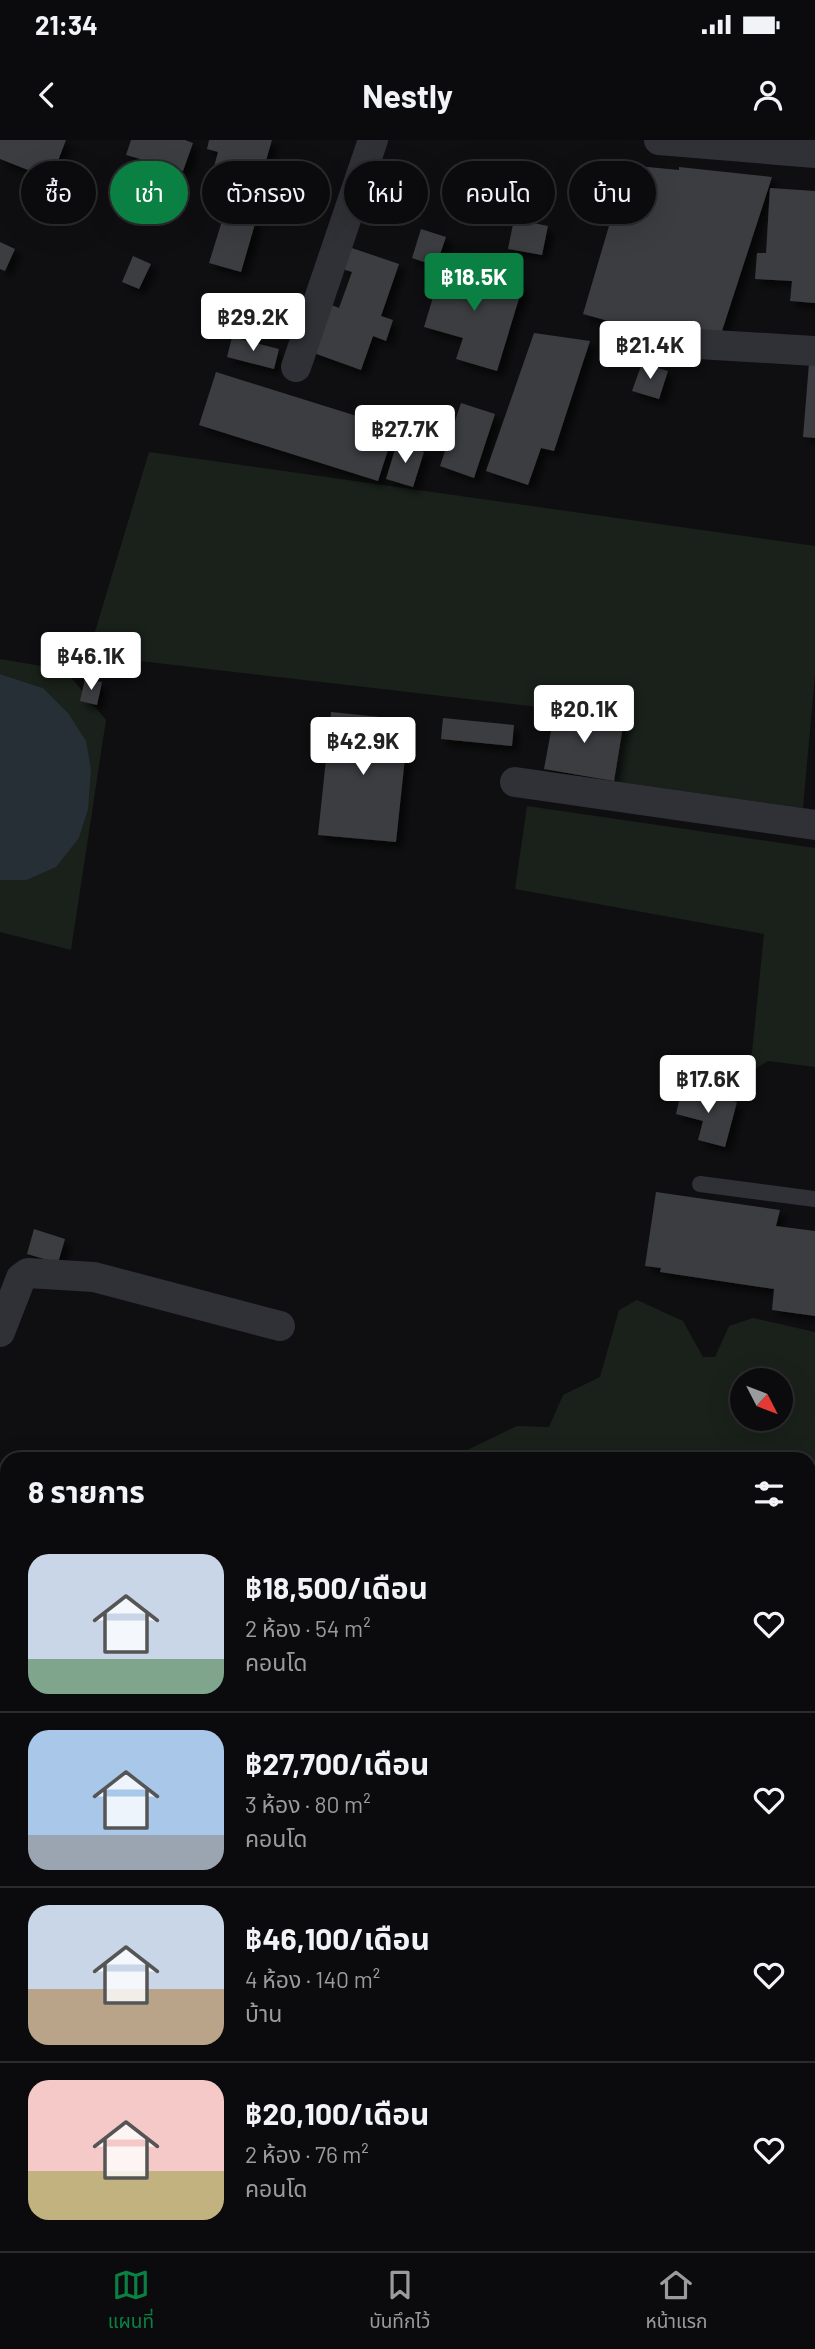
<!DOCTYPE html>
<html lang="th">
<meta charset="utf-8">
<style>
body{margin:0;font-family:Barlow,"Noto Sans Thai",sans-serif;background:#141416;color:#f1f3f6;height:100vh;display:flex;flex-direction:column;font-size:26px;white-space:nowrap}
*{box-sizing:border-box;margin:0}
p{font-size:23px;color:#9a9b9d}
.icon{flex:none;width:38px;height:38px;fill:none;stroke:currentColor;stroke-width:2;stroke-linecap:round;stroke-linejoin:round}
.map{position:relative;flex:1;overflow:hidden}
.sheet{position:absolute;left:0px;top:1312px;width:816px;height:800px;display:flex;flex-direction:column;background:#0b0b0d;border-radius:21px 21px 0 0;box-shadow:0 7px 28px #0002,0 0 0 2px #2b2b2e}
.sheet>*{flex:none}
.guide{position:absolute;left:21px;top:21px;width:774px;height:63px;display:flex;gap:14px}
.needle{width:46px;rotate:132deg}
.tools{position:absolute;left:730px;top:1228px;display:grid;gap:14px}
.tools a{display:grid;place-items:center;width:63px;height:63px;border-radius:50%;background:#0b0b0d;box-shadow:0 7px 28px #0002,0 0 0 2px #2b2b2e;font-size:35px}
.price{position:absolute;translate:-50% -60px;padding:0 16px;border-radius:7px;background:#fff;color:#222;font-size:23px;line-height:46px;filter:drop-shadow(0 2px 4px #0008)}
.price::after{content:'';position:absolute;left:50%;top:42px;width:21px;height:16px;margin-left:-10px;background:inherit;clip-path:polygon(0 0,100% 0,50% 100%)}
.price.on{background:#0b8043;color:#fff}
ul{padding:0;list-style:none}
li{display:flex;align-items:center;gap:21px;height:175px;padding:0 28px}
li+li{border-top:2px solid #2b2b2e}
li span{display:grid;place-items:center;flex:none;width:196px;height:140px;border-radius:21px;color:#555}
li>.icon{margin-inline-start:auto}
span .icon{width:84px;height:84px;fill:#fffc;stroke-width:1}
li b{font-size:30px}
h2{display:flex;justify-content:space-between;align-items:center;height:84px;padding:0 28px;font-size:30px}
.chip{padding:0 24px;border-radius:32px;background:#0b0b0d;box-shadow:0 7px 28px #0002,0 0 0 2px #2b2b2e;font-size:24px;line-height:63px}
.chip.on{background:#0b8043;color:#fff}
.status{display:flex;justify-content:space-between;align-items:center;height:49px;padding:0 35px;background:#0b0b0d;direction:ltr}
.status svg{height:19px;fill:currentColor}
header{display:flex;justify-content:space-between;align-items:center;height:91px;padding:0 28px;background:#0b0b0d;font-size:32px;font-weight:700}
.dock{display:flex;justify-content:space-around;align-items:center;height:98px;border-top:2px solid #2b2b2e;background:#0b0b0d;font-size:19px;color:#9a9b9d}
.dock a{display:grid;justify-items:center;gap:4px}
.dock .on{color:#0b8043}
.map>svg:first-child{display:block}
</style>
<div class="status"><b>21:34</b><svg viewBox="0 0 49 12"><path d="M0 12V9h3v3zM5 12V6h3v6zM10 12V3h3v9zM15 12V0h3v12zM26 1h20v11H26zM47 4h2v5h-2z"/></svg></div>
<header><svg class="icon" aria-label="back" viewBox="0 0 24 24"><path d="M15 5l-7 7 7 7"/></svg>Nestly<svg class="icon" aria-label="person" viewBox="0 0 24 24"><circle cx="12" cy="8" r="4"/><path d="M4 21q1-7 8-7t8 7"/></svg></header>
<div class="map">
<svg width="815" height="2111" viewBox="0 0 815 2111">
<defs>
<filter id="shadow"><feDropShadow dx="6" dy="6" stdDeviation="3.5" flood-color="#0009"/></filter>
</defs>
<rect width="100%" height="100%" fill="#0f0f11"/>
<path fill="#19211a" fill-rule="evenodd" d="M149 312 815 406V535L803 668 614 641 623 580 555 569 88 515Z
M0 519 65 530 106 580 71 810 0 792V740H27L55 727 79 698 88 670 43 548 0 534Z
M527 666 815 708V927L768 921 750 932 764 794 515 749Z
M637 1160 683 1181 703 1217H715L729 1186 753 1178 815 1192V1489L809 1501 808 1320 461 1319 463 1312 517 1286 549 1287 563 1255 600 1237 619 1170ZM742 1241H780V1279H742Z
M514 2105H648L644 2111H523Z"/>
<path fill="#252f35" d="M0 534 43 548 68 573 86 601 91 629 88 670 79 698 56 727 27 740H0Z"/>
<path fill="#3b3d41" filter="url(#shadow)" d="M0 0H66L51 39 0 19Z
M131 0H185L193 3 183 31 126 15Z
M209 0H272L260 41 266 42 258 69 224 60 226 53 215 50 218 40 211 38 218 12 207 9Z
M627 25 679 30V27L772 37 721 194 630 187 583 174Z
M770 48 815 51V163L790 161 792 141 755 139 757 113H766Z
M226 68 257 77 241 132 209 123Z
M514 79 548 86 542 115 508 109Z
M421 89 446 97 436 126 412 118Z
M0 102 15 109 5 131 0 129Z
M349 107 399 124 381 176 393 180 386 201 373 196 361 230 311 212 329 164 339 168 352 132 342 129Z
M133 116 151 124 139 149 122 142Z
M444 121 523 145 497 231 456 219 463 198 424 187Z
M534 193 590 201 554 311 541 308 528 345 486 331Z
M232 197 279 209 274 229 227 217Z
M642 223 668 231 659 259 632 251Z
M809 223H815V298L803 297Z
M216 232 395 288 378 341 199 285Z
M461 263 495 274 474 338 440 326Z
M397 303 424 312 413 347 386 339Z
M85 539 102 542 97 565 80 561Z
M555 569 624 580 614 641 544 629Z
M331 572 409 580 396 702 318 695Z
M443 578 514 585 512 606 441 599Z
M682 948 737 962 725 1007 698 1000 703 981 676 974Z
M656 1052 780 1070 776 1086 815 1091V1176L772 1170 774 1149 660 1132 661 1128 645 1126Z
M34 1089 65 1099 58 1123 27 1114Z
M808 1776 815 1779V1807L808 1804Z
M815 1950V1986L808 1983V1963Z"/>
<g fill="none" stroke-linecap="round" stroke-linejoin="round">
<path stroke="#303136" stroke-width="16" d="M700 1044 815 1059
M0 1630 7 1619
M0 1993 7 1997
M178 2105 188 2111
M479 2105 488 2111
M370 2111 373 2105"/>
<path stroke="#303136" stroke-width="30" d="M659 0 815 13
M616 199 815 211
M296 227 373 0
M515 642 815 685
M0 1192 21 1138 28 1133 94 1137 280 1186
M808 1656 815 1636
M683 2105 693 2111"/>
</g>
</svg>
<div class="tools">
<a><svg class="needle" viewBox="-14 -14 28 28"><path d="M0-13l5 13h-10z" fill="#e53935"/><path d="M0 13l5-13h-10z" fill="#9a9b9d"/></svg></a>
</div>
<b class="price on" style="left:474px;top:173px">฿18.5K</b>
<b class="price" style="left:253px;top:213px">฿29.2K</b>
<b class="price" style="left:650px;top:241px">฿21.4K</b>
<b class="price" style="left:405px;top:325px">฿27.7K</b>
<b class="price" style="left:91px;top:552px">฿46.1K</b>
<b class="price" style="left:584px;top:605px">฿20.1K</b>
<b class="price" style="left:363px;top:637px">฿42.9K</b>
<b class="price" style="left:708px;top:975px">฿17.6K</b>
<div class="guide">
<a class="chip">ซื้อ</a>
<a class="chip on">เช่า</a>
<a class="chip">ตัวกรอง</a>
<a class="chip">ใหม่</a>
<a class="chip">คอนโด</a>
<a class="chip">บ้าน</a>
</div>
<section class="sheet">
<h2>8 รายการ<svg class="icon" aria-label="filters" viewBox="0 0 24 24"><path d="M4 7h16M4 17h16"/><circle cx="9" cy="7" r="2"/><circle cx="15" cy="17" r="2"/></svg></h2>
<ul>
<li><span style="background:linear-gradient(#c9d6e8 75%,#7fa58c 0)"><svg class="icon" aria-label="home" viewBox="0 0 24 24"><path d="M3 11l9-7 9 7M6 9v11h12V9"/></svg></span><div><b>฿18,500/เดือน</b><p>2 ห้อง · 54 m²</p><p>คอนโด</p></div><svg class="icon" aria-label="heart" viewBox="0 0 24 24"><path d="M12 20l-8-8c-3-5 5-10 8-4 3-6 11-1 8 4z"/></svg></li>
<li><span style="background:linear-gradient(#a9c7e8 75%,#9aa5b1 0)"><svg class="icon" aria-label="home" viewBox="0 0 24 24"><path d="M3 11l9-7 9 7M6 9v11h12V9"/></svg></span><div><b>฿27,700/เดือน</b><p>3 ห้อง · 80 m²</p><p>คอนโด</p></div><svg class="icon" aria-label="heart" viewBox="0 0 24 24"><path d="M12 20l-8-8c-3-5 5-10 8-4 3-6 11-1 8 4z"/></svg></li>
<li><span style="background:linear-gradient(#c9d6e8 60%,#b9a48a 0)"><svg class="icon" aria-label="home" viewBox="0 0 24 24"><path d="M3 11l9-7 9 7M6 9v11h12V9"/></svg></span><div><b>฿46,100/เดือน</b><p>4 ห้อง · 140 m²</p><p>บ้าน</p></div><svg class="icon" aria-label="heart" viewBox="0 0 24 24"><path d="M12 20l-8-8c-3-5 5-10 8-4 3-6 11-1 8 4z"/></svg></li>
<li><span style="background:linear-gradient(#f6c9c9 65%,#c2b280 0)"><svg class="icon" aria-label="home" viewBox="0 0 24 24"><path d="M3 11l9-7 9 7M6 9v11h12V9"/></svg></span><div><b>฿20,100/เดือน</b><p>2 ห้อง · 76 m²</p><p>คอนโด</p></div><svg class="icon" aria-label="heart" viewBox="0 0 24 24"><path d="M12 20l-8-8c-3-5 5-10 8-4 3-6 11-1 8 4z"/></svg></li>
</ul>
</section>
</div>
<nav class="dock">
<a class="on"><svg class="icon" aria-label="map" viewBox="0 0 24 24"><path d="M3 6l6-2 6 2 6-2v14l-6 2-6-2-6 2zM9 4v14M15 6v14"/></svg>แผนที่</a>
<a><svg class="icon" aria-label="saved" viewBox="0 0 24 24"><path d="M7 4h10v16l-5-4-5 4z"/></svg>บันทึกไว้</a>
<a><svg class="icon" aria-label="home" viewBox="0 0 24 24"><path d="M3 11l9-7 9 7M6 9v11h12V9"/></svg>หน้าแรก</a>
</nav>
